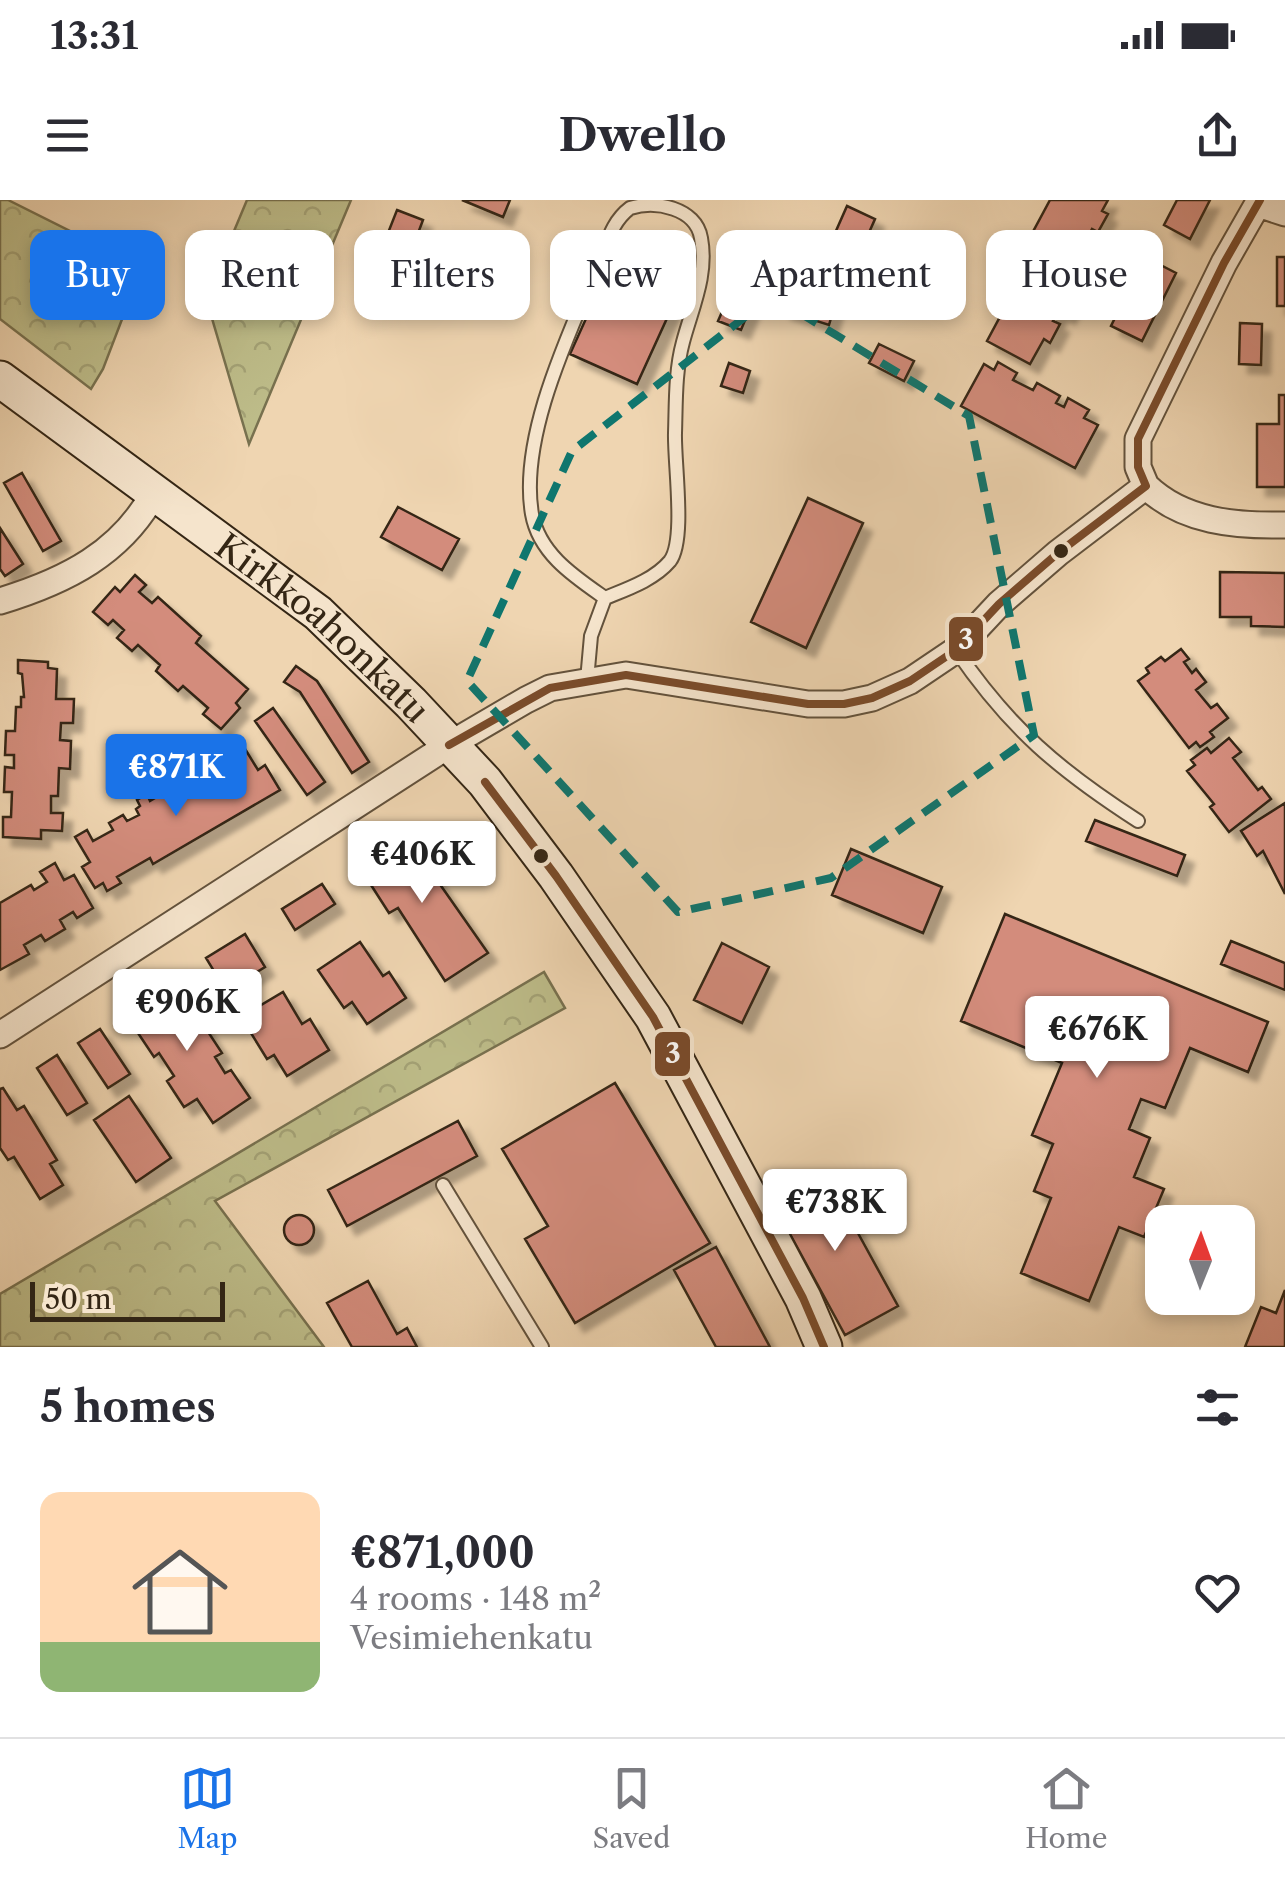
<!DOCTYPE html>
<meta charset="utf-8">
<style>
body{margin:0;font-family:"Libre Caslon Text",serif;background:#f2f2f3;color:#2b2b33;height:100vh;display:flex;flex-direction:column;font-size:38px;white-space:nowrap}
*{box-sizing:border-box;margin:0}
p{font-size:32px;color:#7c7c81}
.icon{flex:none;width:55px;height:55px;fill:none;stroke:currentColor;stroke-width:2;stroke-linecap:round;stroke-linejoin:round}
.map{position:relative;height:1147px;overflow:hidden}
.panel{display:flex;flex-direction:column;background:#fff;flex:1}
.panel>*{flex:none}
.top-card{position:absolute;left:30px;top:30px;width:1225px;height:90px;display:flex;gap:20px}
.needle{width:65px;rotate:1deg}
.tools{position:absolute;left:1145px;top:1005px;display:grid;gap:20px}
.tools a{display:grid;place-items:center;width:110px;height:110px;border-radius:20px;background:#fff;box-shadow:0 5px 15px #0003;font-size:50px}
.scale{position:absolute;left:30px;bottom:25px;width:195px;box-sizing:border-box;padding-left:10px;border:5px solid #342615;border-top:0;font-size:28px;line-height:35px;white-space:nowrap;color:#342615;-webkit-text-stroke:8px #f5e4cc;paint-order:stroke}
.price{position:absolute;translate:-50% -85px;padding:0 22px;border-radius:10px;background:#fff;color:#222;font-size:32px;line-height:65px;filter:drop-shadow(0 2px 5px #0008)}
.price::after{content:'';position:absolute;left:50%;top:60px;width:30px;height:22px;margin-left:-15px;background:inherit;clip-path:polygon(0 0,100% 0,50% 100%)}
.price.selected{background:#1a73e8;color:#fff}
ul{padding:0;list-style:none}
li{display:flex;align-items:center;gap:30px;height:250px;padding:0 40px}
li span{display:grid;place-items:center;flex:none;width:280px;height:200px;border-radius:20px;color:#555}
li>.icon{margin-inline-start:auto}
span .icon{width:120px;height:120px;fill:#fffc;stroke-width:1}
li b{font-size:42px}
h2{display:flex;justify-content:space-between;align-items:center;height:120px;padding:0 40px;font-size:42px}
.chip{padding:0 35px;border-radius:20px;background:#fff;box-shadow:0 5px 15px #0003;font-size:35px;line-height:90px}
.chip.selected{background:#1a73e8;color:#fff}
.status{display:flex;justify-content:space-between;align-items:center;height:70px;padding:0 50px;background:#fff;direction:ltr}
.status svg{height:28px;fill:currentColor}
header{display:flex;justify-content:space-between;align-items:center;height:130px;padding:0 40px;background:#fff;font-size:45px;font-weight:700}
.tab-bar{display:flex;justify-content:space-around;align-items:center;height:140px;border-top:2px solid #e1e1e2;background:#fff;font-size:28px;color:#7c7c81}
.tab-bar a{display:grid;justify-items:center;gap:5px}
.tab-bar .selected{color:#1a73e8}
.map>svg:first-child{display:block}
</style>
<div class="status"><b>13:31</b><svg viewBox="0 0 49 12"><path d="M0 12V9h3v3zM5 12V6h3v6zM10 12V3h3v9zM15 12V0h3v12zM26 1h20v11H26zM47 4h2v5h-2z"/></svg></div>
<header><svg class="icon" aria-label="menu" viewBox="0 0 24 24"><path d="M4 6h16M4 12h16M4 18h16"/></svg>Dwello<svg class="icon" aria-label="share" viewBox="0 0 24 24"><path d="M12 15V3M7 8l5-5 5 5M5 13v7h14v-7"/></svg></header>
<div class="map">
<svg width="1285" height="1147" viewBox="0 0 1285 1147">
<defs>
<pattern id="forest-crowns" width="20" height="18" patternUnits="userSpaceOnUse" patternTransform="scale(2.5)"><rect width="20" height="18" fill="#bdbc89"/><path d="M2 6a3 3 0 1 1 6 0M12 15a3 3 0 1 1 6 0" fill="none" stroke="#a3a175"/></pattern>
<filter id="shadow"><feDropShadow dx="9" dy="9" stdDeviation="2.5" flood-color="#0004"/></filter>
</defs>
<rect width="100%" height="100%" fill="#efd5b1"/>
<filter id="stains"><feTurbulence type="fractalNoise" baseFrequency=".002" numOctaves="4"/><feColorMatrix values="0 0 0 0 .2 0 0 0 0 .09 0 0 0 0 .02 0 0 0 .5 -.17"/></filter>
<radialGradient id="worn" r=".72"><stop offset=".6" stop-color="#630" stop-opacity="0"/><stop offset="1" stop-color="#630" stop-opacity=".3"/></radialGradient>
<path fill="url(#forest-crowns)" stroke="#78714f" stroke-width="2.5" d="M0 0H8L142 67 103 169 91 189 0 119Z
M247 0H351L249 244 206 98Z
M544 772 565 808 215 1001 324 1147H0V1094Z"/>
<path fill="#d38c7c" stroke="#342615" stroke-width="2.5" filter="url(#shadow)" d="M462 0H510L503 17Z
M1050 0H1108L1102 11 1108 14 1098 32 1092 29 1089 35 1097 40 1087 58 1079 54 1076 58 1085 63 1068 94 1075 98 1066 115 1059 111 1053 121 1060 124 1050 143 1044 139 1030 164 987 141 1031 59 1021 54Z
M1177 0H1210L1190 39 1164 25Z
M847 6 875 19 852 71 824 58Z
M397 10 423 20 393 100 366 89Z
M622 39 689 70 637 184 570 154Z
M1145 57 1176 73 1142 141 1111 126Z
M1277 57H1285V106H1277Z
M739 73 761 82 741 130 718 121Z
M791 80 838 94 829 125 782 110Z
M1240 123 1262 124 1261 165 1239 164Z
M879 144 914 161 904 181 869 163Z
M998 162 1017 173 1013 180 1033 190 1037 183 1060 196 1056 203 1064 207 1068 198 1089 210 1084 218 1098 225 1075 268 961 206 984 164 994 170Z
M729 163 750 171 743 193 721 186Z
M1279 195H1285V287H1257V224H1279Z
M22 273 61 341 43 351 4 283Z
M808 298 863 323 806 448 751 422Z
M398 307 459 339 442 370 381 337Z
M0 328 23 364 5 376 0 369Z
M1220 372 1285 373V427L1251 426V417H1220Z
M135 375 146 385 139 392 152 403 158 397 201 436 196 443 248 489 236 503 240 508 221 529 203 514 208 508 183 486 178 491 156 471 160 465 138 445 132 451 117 438 124 430 113 420 108 425 93 412 115 387 120 392Z
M1181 449 1189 459 1184 462 1192 473 1196 469 1206 482 1196 490 1211 508 1217 504 1228 518 1210 532 1214 537 1200 547 1196 542 1189 548 1138 481 1149 473 1146 468 1161 457 1165 461Z
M18 460 48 462V468L57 469 56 499H74L73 523H61L60 540 71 541 70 569 59 568 58 596H51V613H63L62 631 41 630V639L3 637V617H11L12 592H4L5 567 14 568V555H5L6 531H15L16 507H21V497H24L22 474 18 473Z
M296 466 317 481 369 562 352 573 300 492 284 482Z
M273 508 325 582 307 595 255 521Z
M1229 538 1241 552 1233 558 1258 590 1262 587 1271 599 1229 632 1210 607 1214 604 1187 571 1195 565 1191 560 1207 548 1211 553Z
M242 544 258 570 265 565 280 590 153 664 150 658 117 677 121 683 107 691 103 683 95 688 82 667 90 662 75 637 87 630 93 641 113 630 109 623 123 615 127 621 139 615 136 609 140 606 137 600 147 594 150 601 192 576 196 583 237 559 232 550Z
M1285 603V694L1263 651 1257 656 1241 631Z
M1095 620 1185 655 1177 676 1086 641Z
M398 632 427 676 432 673 488 753 445 781 398 708 389 713 355 660Z
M851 649 942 687 923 733 832 695Z
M55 663 64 680 74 675 93 708 77 718 73 712 60 720 65 729 45 741 41 735 24 745 29 754 0 770V703L31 685 34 690 47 682 40 672Z
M322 684 335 704 295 730 282 709Z
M1005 714 1268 822 1248 872 1190 848 1165 908 1141 899 1129 929 1150 938 1134 977 1164 989 1144 1037 1119 1027 1089 1101 1021 1073 1051 998 1034 991 1053 944 1032 935 1062 863 961 821Z
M245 734 265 767 226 791 206 758Z
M1231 741 1285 763V790L1221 764Z
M360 742 383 776 389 772 406 798 367 824 352 802 344 808 318 770Z
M722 743 769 767 742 823 694 800Z
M166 784 194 826 201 821 222 853 215 857 225 873 231 870 250 898 213 923 197 899 184 907 167 881 174 876 159 853 154 857 124 812Z
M283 792 302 824 310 819 329 850 287 876 274 855 267 859 241 817Z
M100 829 130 874 108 888 78 843Z
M57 855 87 903 67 915 37 868Z
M615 883 710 1043 575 1123 525 1039 548 1026 502 949Z
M3 888 17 910 24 906 57 960 50 964 63 985 40 999 14 957 8 960 0 948V889Z
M129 896 171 958 136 982 94 920Z
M458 921 477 956 347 1026 328 990Z
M825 973 898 1106 845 1135 772 1001Z
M284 1030a15 15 0 1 1 30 0a15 15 0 1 1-30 0Z
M716 1047 770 1147H716L674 1070Z
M368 1081 397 1134 407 1128 417 1147H352L327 1103Z
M1285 1090V1147H1245L1261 1107 1276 1113Z"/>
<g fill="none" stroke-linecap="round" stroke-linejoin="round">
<g stroke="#63523c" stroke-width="16">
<path id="lane" d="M956 450C1010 529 1059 570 1138 621
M587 480 591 436 605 398C575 377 539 354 532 314 519 238 568 136 597 67 607 46 610 23 630 8 656 0 696 8 701 38 708 75 692 108 683 142 675 171 676 203 675 233 674 262 686 340 670 361 654 380 627 389 605 398
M443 985 542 1147"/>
</g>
<g stroke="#63523c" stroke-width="29">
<path id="street" d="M1258 4 1285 13
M1146 286C1183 322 1236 326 1285 325
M0 401C66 381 122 353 155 291
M0 835 449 545 526 500 550 488 626 475 808 504H844L872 498 910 481 956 450 999 404 1058 353 1146 286 1138 267V239L1224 63 1260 0"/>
</g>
<g stroke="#342615" stroke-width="39">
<g id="secondary">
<path id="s1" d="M0 179 318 413 411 503 485 582 556 676 653 817 803 1098 824 1147"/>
</g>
</g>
<use href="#lane" stroke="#f5e4cc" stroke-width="12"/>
<use href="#street" stroke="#f5e4cc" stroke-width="25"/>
<use href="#secondary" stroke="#f5e4cc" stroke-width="35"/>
<g stroke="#f5e4cc" stroke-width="15">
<path id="bus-1" d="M449 545 550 488 626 475 808 504H844L872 498 910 481 956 450 999 404 1058 353 1146 286 1138 267V239L1224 63 1260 0
M485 582 556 676 653 817 803 1098 824 1147"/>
</g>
<use href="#bus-1" stroke="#7a4b2a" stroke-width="8"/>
</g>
<path fill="none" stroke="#0f766e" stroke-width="8" stroke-dasharray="20 12" stroke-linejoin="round" d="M772 96 969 216 1034 535 831 678 678 712 467 481 572 251Z"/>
<g fill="#342615" stroke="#f5e4cc" stroke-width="4">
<circle cx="1061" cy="351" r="9"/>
<circle cx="541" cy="656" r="9"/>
</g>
<g text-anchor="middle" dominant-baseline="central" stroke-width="8" stroke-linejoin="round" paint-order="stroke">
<g font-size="35" fill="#342615" stroke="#f5e4cc">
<text stroke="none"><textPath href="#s1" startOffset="408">Kirkkoahonkatu</textPath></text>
</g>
</g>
<g stroke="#f5e4cc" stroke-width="4">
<rect x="947" y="415" width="38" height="48" rx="10" fill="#7a4b2a"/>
<rect x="653" y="830" width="39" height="48" rx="10" fill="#7a4b2a"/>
</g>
<g font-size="28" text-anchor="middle" font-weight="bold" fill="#fff">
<text x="966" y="449">3</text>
<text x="673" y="863">3</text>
</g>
<rect width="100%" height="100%" filter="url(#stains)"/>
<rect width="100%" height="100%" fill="url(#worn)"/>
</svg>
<div class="tools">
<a><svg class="needle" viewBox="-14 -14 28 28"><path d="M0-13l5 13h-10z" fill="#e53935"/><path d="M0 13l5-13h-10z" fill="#7c7c81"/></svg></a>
</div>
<div class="scale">50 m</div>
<b class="price selected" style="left:176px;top:619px">€871K</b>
<b class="price" style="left:422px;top:706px">€406K</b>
<b class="price" style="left:187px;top:854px">€906K</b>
<b class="price" style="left:1097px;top:881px">€676K</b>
<b class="price" style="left:835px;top:1054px">€738K</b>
<div class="top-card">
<a class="chip selected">Buy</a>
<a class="chip">Rent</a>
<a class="chip">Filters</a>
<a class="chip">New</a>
<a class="chip">Apartment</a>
<a class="chip">House</a>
</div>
</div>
<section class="panel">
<h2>5 homes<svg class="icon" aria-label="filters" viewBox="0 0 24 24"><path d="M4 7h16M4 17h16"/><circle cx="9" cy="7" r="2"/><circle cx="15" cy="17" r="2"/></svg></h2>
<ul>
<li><span style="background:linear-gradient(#ffd9b3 75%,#8fb573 0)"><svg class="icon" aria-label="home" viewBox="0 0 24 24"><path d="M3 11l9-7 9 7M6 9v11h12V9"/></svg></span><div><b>€871,000</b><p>4 rooms · 148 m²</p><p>Vesimiehenkatu</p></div><svg class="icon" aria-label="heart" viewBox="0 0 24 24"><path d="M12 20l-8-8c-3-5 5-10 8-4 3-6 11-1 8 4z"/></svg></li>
</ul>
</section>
<nav class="tab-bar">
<a class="selected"><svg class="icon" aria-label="map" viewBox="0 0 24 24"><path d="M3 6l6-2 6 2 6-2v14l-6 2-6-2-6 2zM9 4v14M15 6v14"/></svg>Map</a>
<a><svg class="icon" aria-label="saved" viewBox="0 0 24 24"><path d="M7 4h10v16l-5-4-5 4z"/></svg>Saved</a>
<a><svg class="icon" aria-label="home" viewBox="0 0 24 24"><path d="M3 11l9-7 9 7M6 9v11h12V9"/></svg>Home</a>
</nav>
